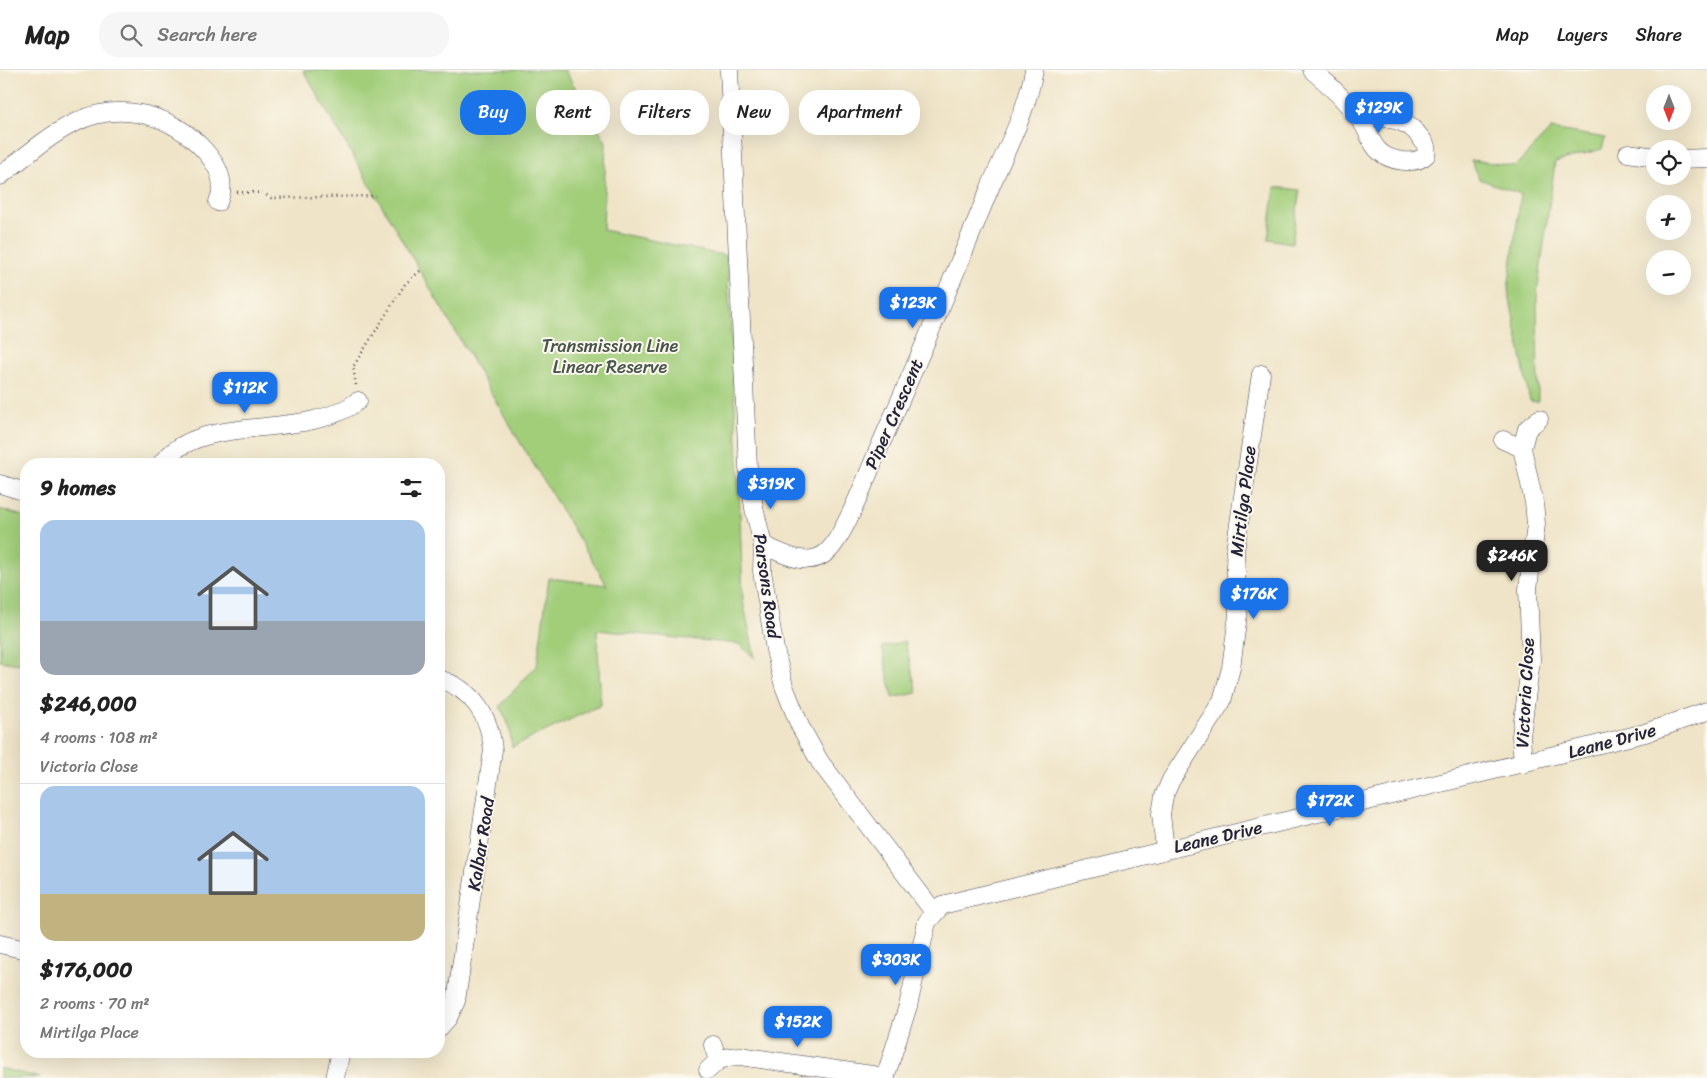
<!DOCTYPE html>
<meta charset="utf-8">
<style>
body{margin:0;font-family:Sriracha,sans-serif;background:#f6f6f6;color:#222;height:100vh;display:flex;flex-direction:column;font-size:19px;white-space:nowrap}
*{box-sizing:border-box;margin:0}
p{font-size:16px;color:#767676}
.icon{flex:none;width:28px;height:28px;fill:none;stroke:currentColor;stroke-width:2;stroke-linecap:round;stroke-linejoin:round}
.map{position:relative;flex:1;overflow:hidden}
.panel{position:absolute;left:20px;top:388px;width:425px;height:600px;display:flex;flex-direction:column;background:#fff;border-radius:20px;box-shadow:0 5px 20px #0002}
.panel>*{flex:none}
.hud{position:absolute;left:460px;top:20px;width:475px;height:45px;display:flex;gap:10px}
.needle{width:32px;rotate:180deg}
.controls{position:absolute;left:1646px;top:15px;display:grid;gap:10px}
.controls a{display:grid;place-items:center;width:45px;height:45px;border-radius:50%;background:#fff;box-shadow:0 5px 20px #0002;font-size:25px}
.price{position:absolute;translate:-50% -42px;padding:0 11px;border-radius:10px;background:#1a73e8;color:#fff;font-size:16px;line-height:32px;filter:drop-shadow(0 1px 2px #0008)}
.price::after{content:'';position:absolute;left:50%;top:30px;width:15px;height:11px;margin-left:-8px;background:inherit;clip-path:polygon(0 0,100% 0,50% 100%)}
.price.active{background:#222;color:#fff}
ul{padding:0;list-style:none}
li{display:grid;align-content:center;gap:10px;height:265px;padding:0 20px}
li+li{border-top:1px solid #e0e0e0}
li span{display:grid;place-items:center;height:155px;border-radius:15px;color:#555}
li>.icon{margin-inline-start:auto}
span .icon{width:90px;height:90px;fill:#fffc;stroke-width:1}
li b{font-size:21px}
h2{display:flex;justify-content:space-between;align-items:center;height:60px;padding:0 20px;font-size:21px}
.pill{padding:0 18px;border-radius:20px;background:#fff;box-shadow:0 5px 20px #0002;font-size:18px;line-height:45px}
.pill.active{background:#1a73e8;color:#fff}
header{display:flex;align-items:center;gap:30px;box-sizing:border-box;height:70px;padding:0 25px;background:#fff;border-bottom:1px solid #e0e0e0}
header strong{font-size:24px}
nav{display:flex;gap:28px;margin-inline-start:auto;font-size:18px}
.search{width:350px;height:45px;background:#f6f6f6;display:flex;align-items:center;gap:12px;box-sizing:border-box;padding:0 18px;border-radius:20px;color:#767676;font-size:19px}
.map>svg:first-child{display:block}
</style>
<header>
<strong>Map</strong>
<div class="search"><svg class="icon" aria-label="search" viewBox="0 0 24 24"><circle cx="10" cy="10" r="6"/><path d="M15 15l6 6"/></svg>Search here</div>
<nav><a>Map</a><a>Layers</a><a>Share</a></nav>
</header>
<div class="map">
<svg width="1707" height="1008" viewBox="0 0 1707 1008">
<rect width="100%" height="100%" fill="#fbf7ec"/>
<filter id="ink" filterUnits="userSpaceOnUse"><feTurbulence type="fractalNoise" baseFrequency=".02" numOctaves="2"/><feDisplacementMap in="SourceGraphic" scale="10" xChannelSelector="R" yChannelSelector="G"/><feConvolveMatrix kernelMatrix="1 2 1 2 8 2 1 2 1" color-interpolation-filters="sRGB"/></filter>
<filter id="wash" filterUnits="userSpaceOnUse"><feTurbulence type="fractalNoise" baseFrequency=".0096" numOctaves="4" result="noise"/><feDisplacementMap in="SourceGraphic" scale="20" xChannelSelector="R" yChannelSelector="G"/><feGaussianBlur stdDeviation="1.12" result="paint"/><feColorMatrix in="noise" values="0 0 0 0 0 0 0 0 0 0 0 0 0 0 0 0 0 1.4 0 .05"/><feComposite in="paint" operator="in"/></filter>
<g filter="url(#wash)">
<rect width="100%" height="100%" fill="#efe4c7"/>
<path fill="#a2ce7a" stroke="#62785a" d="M303 0H565L606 72 603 160 727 186 738 390 743 531 755 588 739 574 597 560 601 635 512 677 509 656 500 636 537 595 549 508 607 515 512 359Z
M1551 59 1605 68 1602 79 1555 92 1537 224 1538 332 1530 331 1508 219 1521 124 1479 109 1471 90 1515 96Z
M1275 117 1300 120 1292 173 1268 169Z
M0 439 26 447V595L0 591Z
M905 571 917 623 893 628 882 577Z
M0 998 41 1008H0Z"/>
</g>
<g filter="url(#ink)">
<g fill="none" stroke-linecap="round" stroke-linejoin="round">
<g stroke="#413f50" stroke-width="19">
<path id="street" d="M729 0 748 397 754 438 763 475 762 501 775 580 784 616 800 656 820 692 934 842
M1312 0C1330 15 1350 35 1363 54 1369 63 1371 74 1379 81 1389 91 1415 96 1426 85 1428 77 1425 73 1420 67 1403 42 1376 52 1352 41
M1628 83 1655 87
M1682 89 1707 88
M0 106C23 88 48 66 74 53 119 30 172 44 205 81 218 96 227 112 218 132
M1503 370 1522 378
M161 394C202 340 302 373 358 331
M0 414 26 422
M763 475C782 483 807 499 827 482 844 468 869 401 879 378 917 293 954 207 989 120 1005 81 1027 42 1034 0
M439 609C472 619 490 646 493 680L456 931 448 948 439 958
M1523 694 1521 666 1531 590 1528 519 1536 454 1534 432 1522 378 1527 359 1539 349
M1165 779 1161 744 1164 726 1171 710 1222 631 1231 598 1238 545 1235 481 1261 304
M0 874 26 880
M718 991 728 987 740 986 886 1007
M708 1000 718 991 713 975
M335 1008 341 981
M885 1008 908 936 927 852 942 835 1645 663 1707 641"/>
</g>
<path stroke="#413f50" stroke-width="2.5" stroke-dasharray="1 4" stroke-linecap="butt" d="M237 122 263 123 271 128 376 126
M356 315 353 297 405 214 420 201"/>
<use href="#street" stroke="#fff" stroke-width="18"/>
</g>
</g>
<g text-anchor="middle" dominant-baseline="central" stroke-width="4" stroke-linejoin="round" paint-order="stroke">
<g font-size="18" fill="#48564e" stroke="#fbf7ec">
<text x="610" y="276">Transmission Line<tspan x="610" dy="21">Linear Reserve</tspan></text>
</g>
<g font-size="18" fill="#22223b" stroke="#fbf7ec">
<text transform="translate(894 344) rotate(-66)">Piper Crescent</text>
<text transform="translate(1243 431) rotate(-83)">Mirtilga Place</text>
<text transform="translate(767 516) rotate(82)">Parsons Road</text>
<text transform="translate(1525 623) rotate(-87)">Victoria Close</text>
<text transform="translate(1612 671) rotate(-15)">Leane Drive</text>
<text transform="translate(1218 767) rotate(-13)">Leane Drive</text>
<text transform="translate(481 774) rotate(-81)">Kalbar Road</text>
</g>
</g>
</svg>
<div class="controls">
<a><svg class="needle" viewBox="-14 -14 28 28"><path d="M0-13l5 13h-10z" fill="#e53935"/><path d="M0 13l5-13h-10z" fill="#767676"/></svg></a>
<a><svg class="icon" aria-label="locate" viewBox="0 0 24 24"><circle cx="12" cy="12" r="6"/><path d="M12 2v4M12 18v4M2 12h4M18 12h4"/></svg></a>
<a>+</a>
<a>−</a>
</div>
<b class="price" style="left:1379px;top:64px">$129K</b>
<b class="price" style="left:913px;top:259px">$123K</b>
<b class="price" style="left:245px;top:344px">$112K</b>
<b class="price" style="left:771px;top:440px">$319K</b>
<b class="price active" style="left:1512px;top:512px">$246K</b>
<b class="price" style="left:1254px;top:550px">$176K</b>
<b class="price" style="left:1330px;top:757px">$172K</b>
<b class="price" style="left:896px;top:916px">$303K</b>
<b class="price" style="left:798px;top:978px">$152K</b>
<div class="hud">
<a class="pill active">Buy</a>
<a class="pill">Rent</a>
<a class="pill">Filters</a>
<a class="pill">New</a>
<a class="pill">Apartment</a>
</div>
<section class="panel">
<h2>9 homes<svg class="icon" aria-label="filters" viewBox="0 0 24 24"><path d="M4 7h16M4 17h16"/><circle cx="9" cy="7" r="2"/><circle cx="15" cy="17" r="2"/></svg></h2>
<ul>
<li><span style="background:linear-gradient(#a9c7e8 65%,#9aa5b1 0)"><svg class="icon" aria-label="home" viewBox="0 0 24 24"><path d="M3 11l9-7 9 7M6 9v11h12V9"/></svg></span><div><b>$246,000</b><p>4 rooms · 108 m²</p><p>Victoria Close</p></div></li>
<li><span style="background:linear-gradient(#a9c7e8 70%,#c2b280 0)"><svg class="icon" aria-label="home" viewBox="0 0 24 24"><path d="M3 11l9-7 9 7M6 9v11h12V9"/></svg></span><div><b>$176,000</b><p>2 rooms · 70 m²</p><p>Mirtilga Place</p></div></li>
</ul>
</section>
</div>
